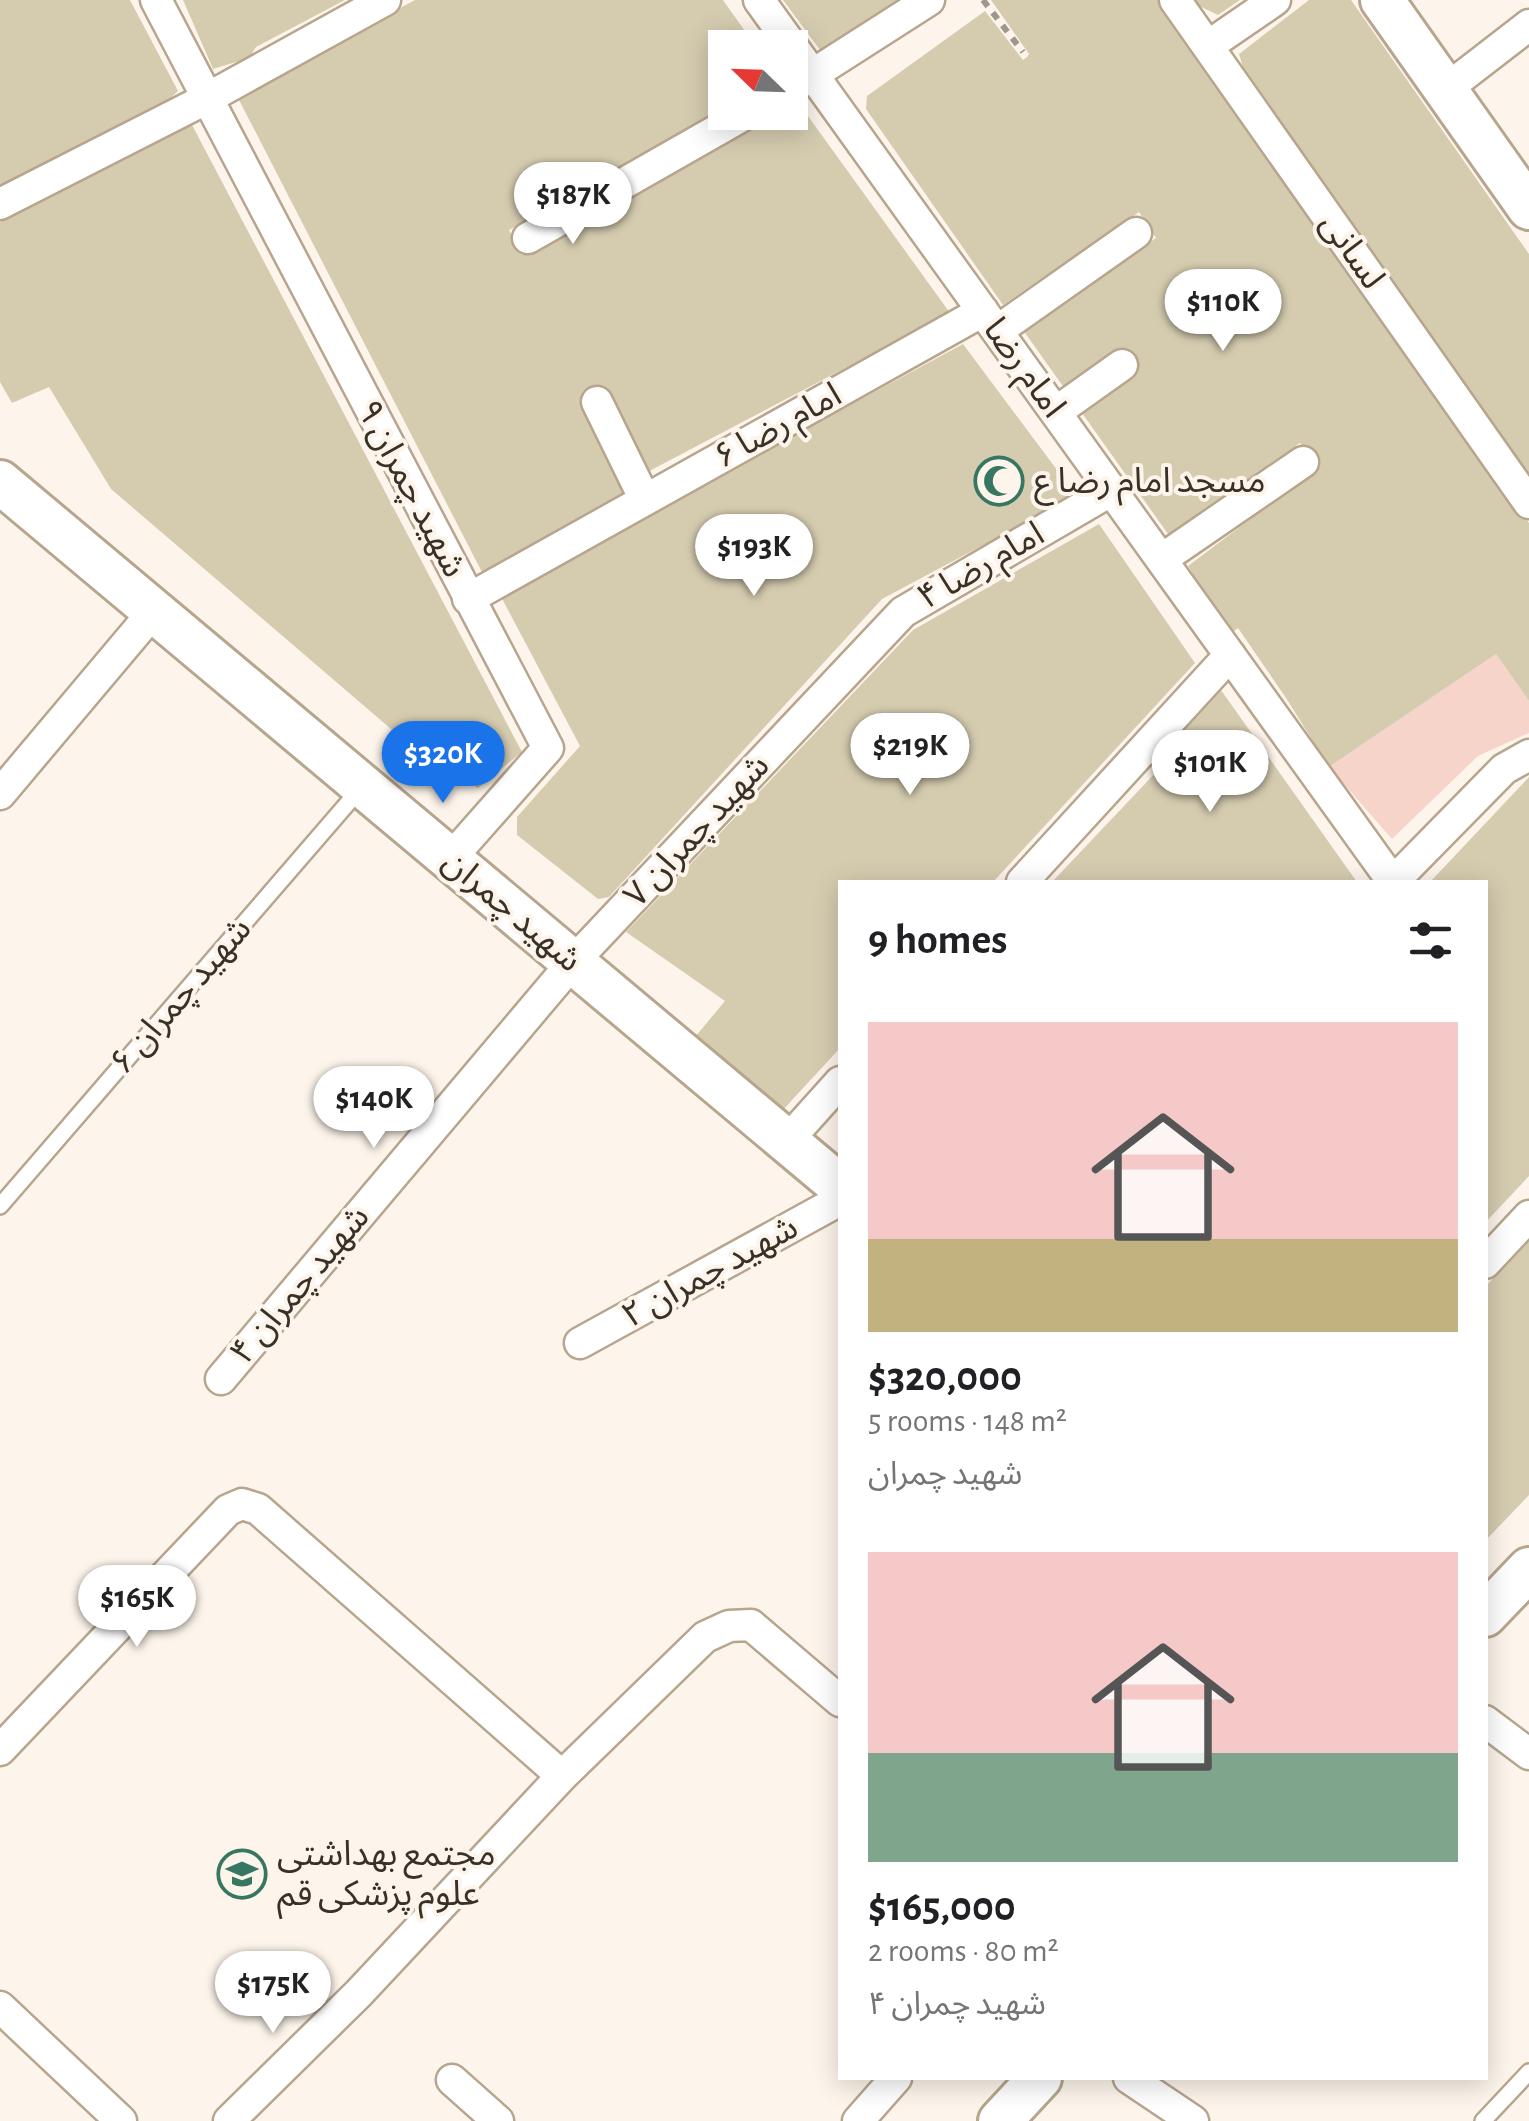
<!DOCTYPE html>
<meta charset="utf-8">
<style>
body{margin:0;font-family:"Alegreya Sans","Noto Sans Arabic",sans-serif;background:#f2f2f2;color:#202124;height:100vh;display:flex;flex-direction:column;font-size:38px;white-space:nowrap}
*{box-sizing:border-box;margin:0}
p{font-size:32px;color:#757577}
.icon{flex:none;width:55px;height:55px;fill:none;stroke:currentColor;stroke-width:2;stroke-linecap:round;stroke-linejoin:round}
.map{position:relative;flex:1;overflow:hidden}
.sheet{position:absolute;left:838px;top:880px;width:650px;height:1200px;display:flex;flex-direction:column;background:#fff;border-radius:0px;box-shadow:0 5px 25px #0003}
.sheet>*{flex:none}
.needle{width:65px;rotate:293deg}
.tools{position:absolute;left:708px;top:30px;display:grid;gap:20px}
.tools a{display:grid;place-items:center;width:100px;height:100px;border-radius:0px;background:#fff;box-shadow:0 5px 25px #0003;font-size:50px}
.price{position:absolute;translate:-50% -85px;padding:0 22px;border-radius:35px;background:#fff;color:#222;font-size:32px;line-height:65px;filter:drop-shadow(0 2px 5px #0008)}
.price::after{content:'';position:absolute;left:50%;top:60px;width:30px;height:22px;margin-left:-15px;background:inherit;clip-path:polygon(0 0,100% 0,50% 100%)}
.price.current{background:#1a73e8;color:#fff}
ul{padding:0;list-style:none}
li{display:grid;align-content:center;gap:20px;height:530px;padding:0 30px}
li span{display:grid;place-items:center;height:310px;border-radius:0px;color:#555}
li>.icon{margin-inline-start:auto}
span .icon{width:180px;height:180px;fill:#fffc;stroke-width:1}
li b{font-size:42px}
h2{display:flex;justify-content:space-between;align-items:center;height:120px;padding:0 30px;font-size:42px}
.map>svg:first-child{display:block}
</style>
<div class="map">
<svg width="1529" height="2121" viewBox="0 0 1529 2121">
<rect width="100%" height="100%" fill="#fdf5eb"/>
<path fill="#f7d4ca" d="M1496 654 1529 701V733L1478 756 1392 839 1329 767Z"/>
<path fill="#d5ccb0" d="M0 0H130L178 91 164 104 0 190Z
M183 0H345L256 47 249 58 213 69Z
M415 0H723L757 48H725V112L509 230 522 255 785 112H790V110L800 105 950 313 638 477 637 493 486 580 237 96Z
M783 0H940L832 66Z
M991 0H1158L1529 523V701L1496 654 1329 767 1286 698 1238 628 1230 634 1188 566 1318 468 1300 443 1168 534 1023 330 1156 238 1139 212 1003 305 866 109 867 96 985 11 1023 60 1027 57 1029 54Z
M1193 0H1240L1218 15 1195 4Z
M1309 0H1351L1529 254V475L1243 67 1239 54Z
M191 123 522 752 478 788 419 753 111 489 49 387 12 403 0 382V222Z
M963 344 1072 490 1068 500 882 599 609 897 598 899 517 835V817L580 746 498 591 634 522Z
M1099 524 1195 663 993 882H840V1048L771 1123 685 1049 725 1001 626 932 913 630Z
M1216 683 1357 882H1052L1159 769 1146 759Z
M1529 777V1176L1485 1223V882H1430Z
M1529 1240V1495L1485 1541V1287Z"/>
<g fill="none" stroke-linecap="round" stroke-linejoin="round">
<g stroke="#b7a58d" stroke-width="20">
<path id="lane" d="M0 1206 360 789
M1483 2121 1529 2072"/>
</g>
<g stroke="#b7a58d" stroke-width="35">
<path id="street" d="M156 0 548 748 450 859
M759 0 1393 882
M1175 0 1529 503
M1208 46 1275 0
M790 89 929 0
M1445 90 1529 25
M0 204 206 99 385 0
M528 238 749 112
M997 331 1136 233
M597 402 645 500
M1056 412 1122 365
M1162 559 1303 462
M468 599 983 311
M0 794 154 611
M1022 882 1230 655
M1393 882 1504 769 1529 755
M787 1141 840 1082
M1485 1263 1529 1216
M580 1343 840 1200
M221 1379 573 962 903 612 1112 490
M1485 1721 1529 1754
M0 1750 228 1510 242 1504 258 1509 562 1776
M0 2007 121 2121
M1129 2078 1193 2121
M452 2080 498 2121
M229 2121 359 1993 562 1776 705 1637 729 1626 751 1625 840 1701
M858 2121 896 2078"/>
</g>
<g stroke="#b7a58d" stroke-width="48">
<path id="secondary" d="M1382 0 1529 208
M0 482 840 1186
M1485 1615 1529 1569
M1000 2121 1040 2078"/>
</g>
<path stroke="#9e978d" stroke-width="6" stroke-dasharray="8 8" stroke-linecap="butt" d="M983 0 1023 52"/>
<use href="#lane" stroke="#fff" stroke-width="15"/>
<use href="#street" stroke="#fff" stroke-width="30"/>
<use href="#secondary" stroke="#fff" stroke-width="42"/>
</g>
<defs>
<g id="mosque-ring" transform="scale(2.5)"><circle r="9.5" fill="#fdf5eb" stroke="#377662" stroke-width="1.5"/><path d="M3.5-4.9A6 6 0 1 0 3.5 4.9A5 5 0 1 1 3.5-4.9Z" fill="#377662"/></g>
<g id="university-ring" transform="scale(2.5)"><circle r="9.5" fill="#fdf5eb" stroke="#377662" stroke-width="1.5"/><path d="M0-5L7-2L0 1L-7-2ZM-4 1L0 2.5L4 1V4Q0 6-4 4Z" fill="#377662"/></g>
</defs>
<g fill-rule="evenodd">
<use href="#mosque-ring" x="999" y="481"/>
<use href="#university-ring" x="242" y="1874"/>
</g>
<g text-anchor="middle" dominant-baseline="central" stroke-width="8" stroke-linejoin="round" paint-order="stroke">
<g font-size="35" fill="#383127" stroke="#fdf5eb">
<text transform="translate(1352 251) rotate(55)">لسانی</text>
<text transform="translate(1024 368) rotate(54)">امام رضا</text>
<text transform="translate(778 426) rotate(-29)">امام رضا ۶</text>
<text transform="translate(411 489) rotate(62)">شهید چمران ۹</text>
<text transform="translate(981 566) rotate(-30)">امام رضا ۴</text>
<text transform="translate(697 831) rotate(-47)">شهید چمران ۷</text>
<text transform="translate(512 911) rotate(40)">شهید چمران</text>
<text transform="translate(181 996) rotate(-49)">شهید چمران ۶</text>
<text transform="translate(710 1272) rotate(-29)">شهید چمران ۲</text>
<text transform="translate(300 1285) rotate(-50)">شهید چمران ۴</text>
</g>
<g font-size="35" fill="#383127" stroke="#fdf5eb" text-anchor="start">
<text x="1034" y="481">مسجد امام رضا ع</text>
<text x="277" y="1854">مجتمع بهداشتی<tspan x="277" dy="40">علوم پزشکی قم</tspan></text>
</g>
</g>
</svg>
<div class="tools">
<a><svg class="needle" viewBox="-14 -14 28 28"><path d="M0-13l5 13h-10z" fill="#e53935"/><path d="M0 13l5-13h-10z" fill="#757577"/></svg></a>
</div>
<b class="price" style="left:573px;top:247px">$187K</b>
<b class="price" style="left:1223px;top:354px">$110K</b>
<b class="price" style="left:754px;top:599px">$193K</b>
<b class="price" style="left:910px;top:798px">$219K</b>
<b class="price current" style="left:443px;top:806px">$320K</b>
<b class="price" style="left:1210px;top:815px">$101K</b>
<b class="price" style="left:374px;top:1151px">$140K</b>
<b class="price" style="left:137px;top:1650px">$165K</b>
<b class="price" style="left:273px;top:2036px">$175K</b>
<section class="sheet">
<h2>9 homes<svg class="icon" aria-label="filters" viewBox="0 0 24 24"><path d="M4 7h16M4 17h16"/><circle cx="9" cy="7" r="2"/><circle cx="15" cy="17" r="2"/></svg></h2>
<ul>
<li><span style="background:linear-gradient(#f6c9c9 70%,#c2b280 0)"><svg class="icon" aria-label="home" viewBox="0 0 24 24"><path d="M3 11l9-7 9 7M6 9v11h12V9"/></svg></span><div><b>$320,000</b><p>5 rooms · 148 m²</p><p>شهید چمران</p></div></li>
<li><span style="background:linear-gradient(#f6c9c9 65%,#7fa58c 0)"><svg class="icon" aria-label="home" viewBox="0 0 24 24"><path d="M3 11l9-7 9 7M6 9v11h12V9"/></svg></span><div><b>$165,000</b><p>2 rooms · 80 m²</p><p>شهید چمران ۴</p></div></li>
</ul>
</section>
</div>
